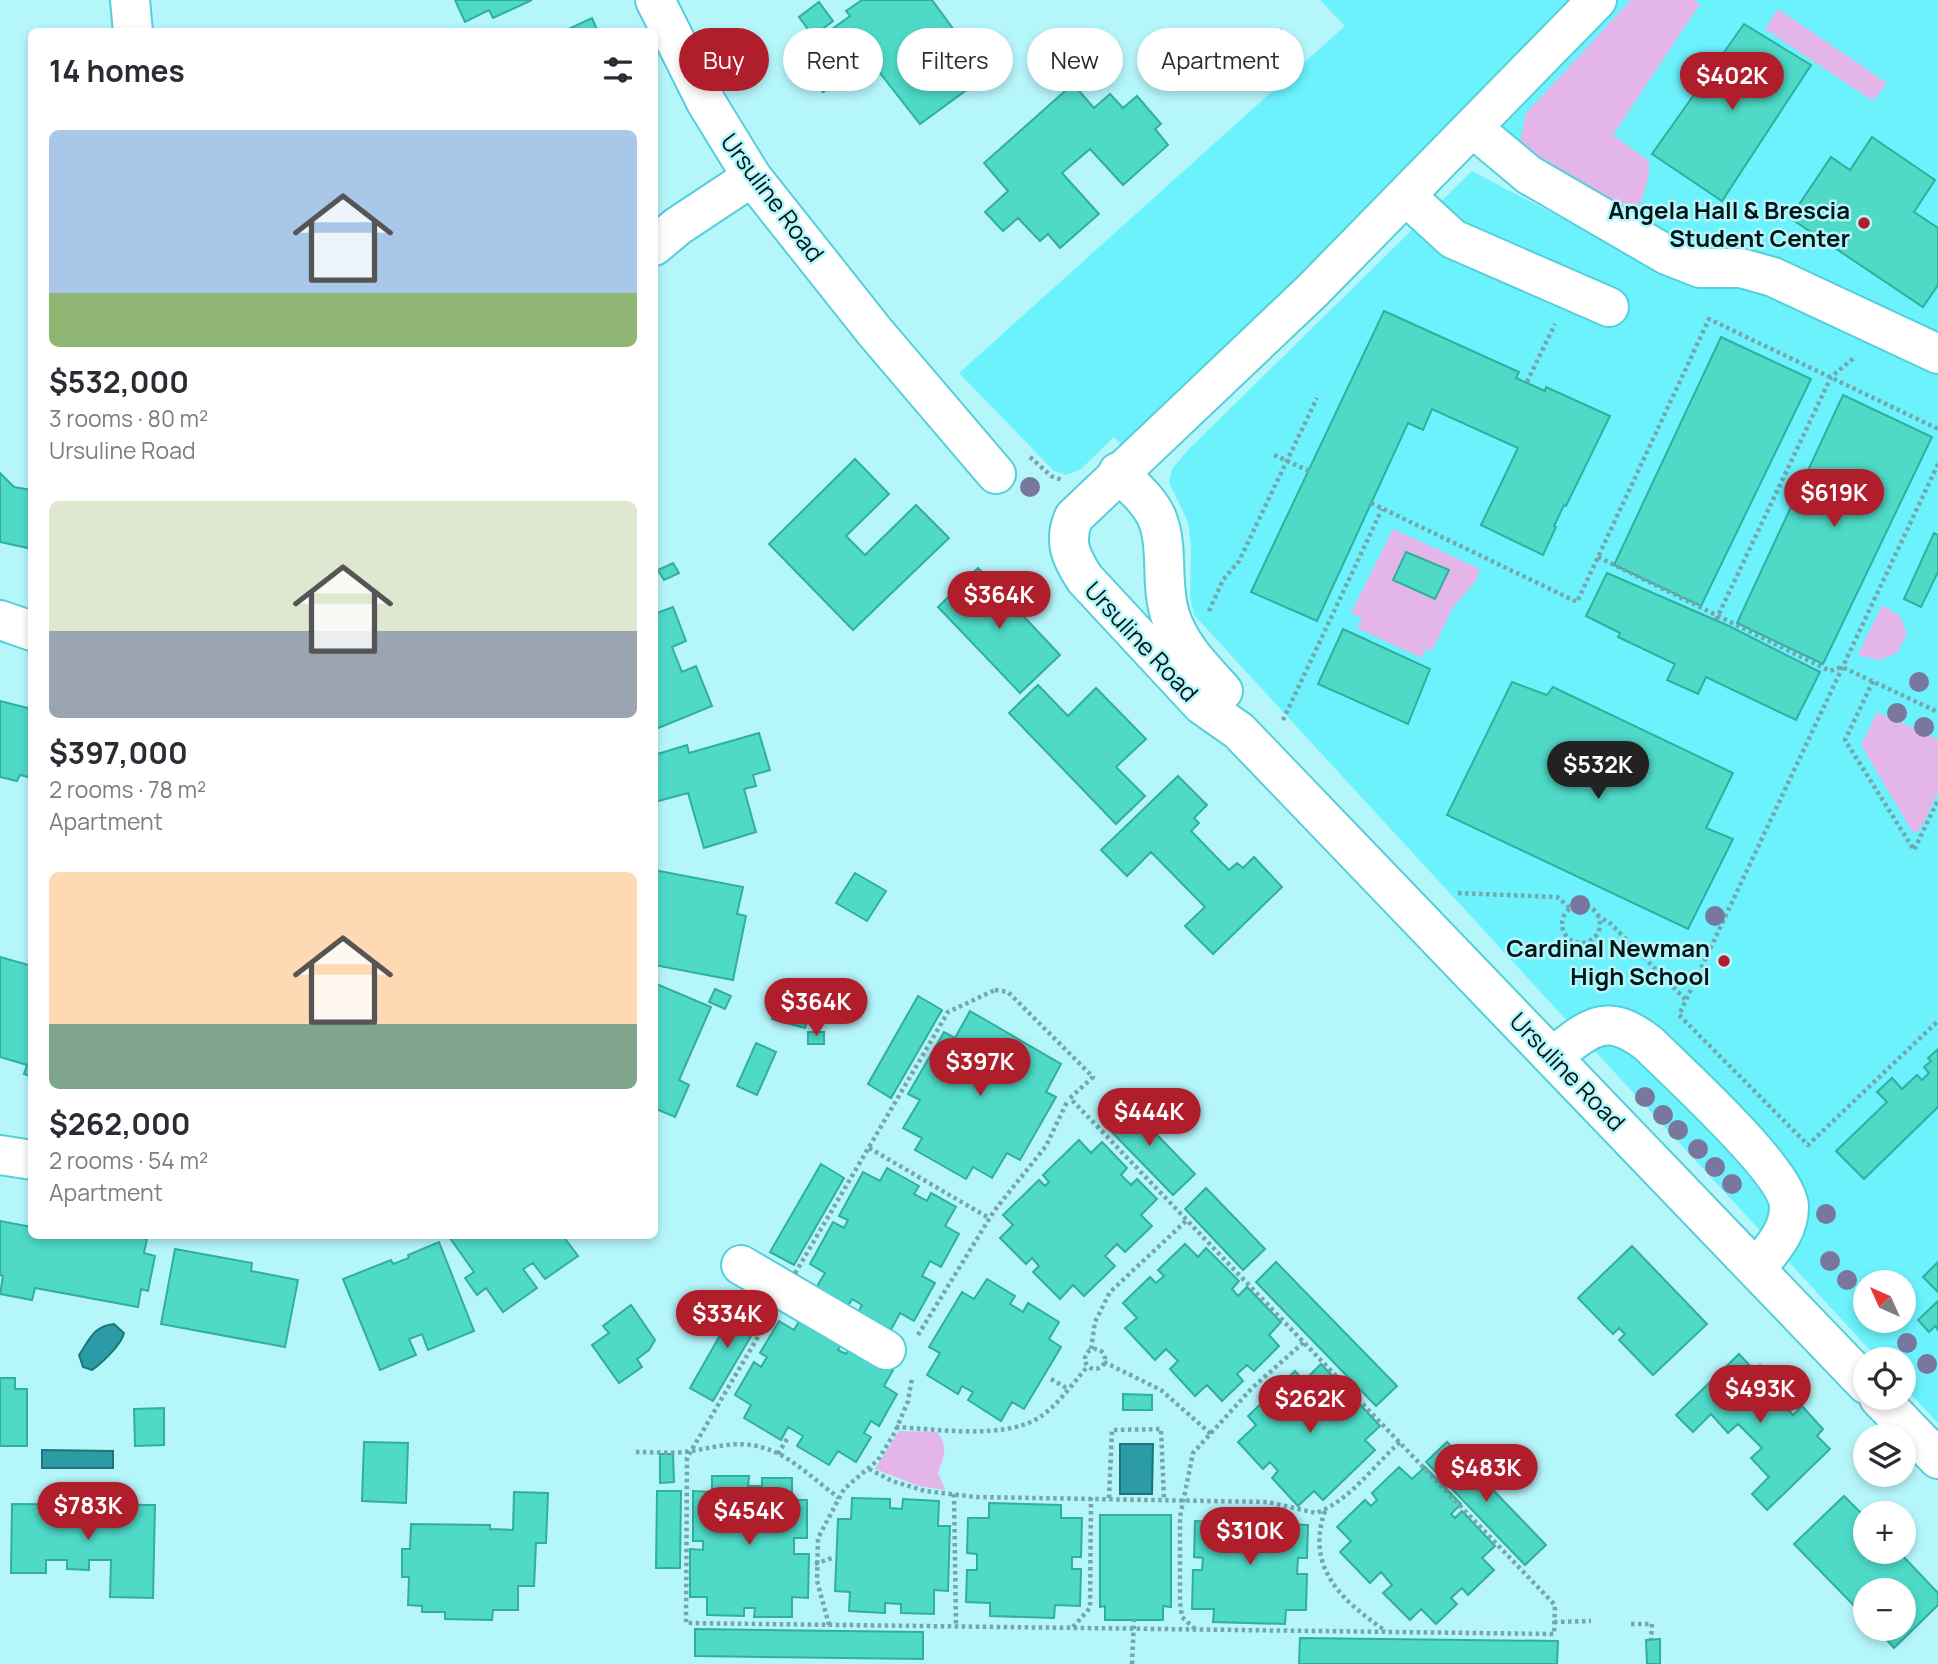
<!DOCTYPE html>
<meta charset="utf-8">
<style>
body{margin:0;font-family:Manrope,sans-serif;background:#f2f2f3;color:#2b2b33;height:100vh;display:flex;flex-direction:column;font-size:26px;white-space:nowrap}
*{box-sizing:border-box;margin:0}
p{font-size:23px;color:#7c7c81}
.icon{flex:none;width:38px;height:38px;fill:none;stroke:currentColor;stroke-width:2;stroke-linecap:round;stroke-linejoin:round}
.map{position:relative;flex:1;overflow:hidden}
.drawer{position:absolute;left:28px;top:28px;width:630px;height:1211px;display:flex;flex-direction:column;background:#fff;border-radius:10px;box-shadow:0 4px 10px #0003}
.drawer>*{flex:none}
.banner{position:absolute;left:679px;top:28px;width:665px;height:63px;display:flex;gap:14px}
.needle{width:46px;rotate:315deg}
.fabs{position:absolute;left:1853px;top:1270px;display:grid;gap:14px}
.fabs a{display:grid;place-items:center;width:63px;height:63px;border-radius:50%;background:#fff;box-shadow:0 4px 10px #0003;font-size:35px}
.price{position:absolute;translate:-50% -60px;padding:0 16px;border-radius:24px;background:#b01d2b;color:#fff;font-size:23px;line-height:46px;filter:drop-shadow(0 2px 4px #0008)}
.price::after{content:'';position:absolute;left:50%;top:42px;width:21px;height:16px;margin-left:-10px;background:inherit;clip-path:polygon(0 0,100% 0,50% 100%)}
.price.selected{background:#222;color:#fff}
ul{padding:0;list-style:none}
li{display:grid;align-content:center;gap:14px;height:371px;padding:0 21px}
li span{display:grid;place-items:center;height:217px;border-radius:10px;color:#555}
li>.icon{margin-inline-start:auto}
span .icon{width:126px;height:126px;fill:#fffc;stroke-width:1}
li b{font-size:30px}
h2{display:flex;justify-content:space-between;align-items:center;height:84px;padding:0 21px;font-size:30px}
.chip{padding:0 24px;border-radius:32px;background:#fff;box-shadow:0 4px 10px #0003;font-size:24px;line-height:63px}
.chip.selected{background:#b01d2b;color:#fff}
.map>svg:first-child{display:block}
</style>
<div class="map">
<svg width="1938" height="1664" viewBox="0 0 1938 1664">
<rect width="100%" height="100%" fill="#b5f6fb"/>
<path fill="#6bf2fd" fill-rule="evenodd" d="M1320 0H1938V1423L1904 1387V1360H1879L1194 615 1190 596 1191 545 1188 522 1169 482 1172 469 1188 450 1472 171 1683 282 1760 290 1699 255 1475 154 1150 473 1114 437 1081 469 1066 475 1054 471 959 373 1345 26ZM1866 1283H1904V1321H1866Z"/>
<path fill="#e3b5e8" d="M1631 0H1694L1700 4 1613 135 1649 161C1651 185 1638 202 1634 225L1526 153 1520 142 1526 113Z
M1778 9 1887 83 1873 101 1765 29Z
M1393 529 1480 569 1475 582 1452 609 1432 651 1426 648 1422 658 1357 628 1362 618 1351 613Z
M1882 605 1900 616 1907 634 1897 653 1879 660 1858 655Z
M1877 712 1938 739V792L1920 830 1913 833 1861 745Z
M899 1431 937 1432C949 1448 944 1455 938 1473L945 1490 919 1486 875 1469Z"/>
<path fill="#2b9ca5" stroke="#1e747b" stroke-width="2" d="M114 1324 124 1333C122 1344 101 1364 92 1370L83 1367 79 1355C89 1341 93 1326 114 1324Z
M1120 1444H1153L1152 1494H1120Z
M42 1450 113 1451V1468H42Z"/>
<path fill="#4edac7" stroke="#32ae9f" stroke-width="2" d="M455 0H532L493 18 489 10 465 22Z
M862 0H932L987 75 920 124 869 59 823 92 796 55 850 16 846 11Z
M819 2 833 21 813 36 799 17Z
M592 18 598 32H562Z
M1744 24 1811 65 1722 201 1652 154Z
M1281 30 1293 44 1277 58 1265 43Z
M1073 84 1094 108 1110 94 1123 108 1137 96 1161 124 1155 129 1168 145 1123 185 1090 149 1062 173 1099 214 1060 248 1048 234 1040 241 1018 218 1003 231 985 212 1008 191 984 163Z
M1872 137 1935 180 1914 212 1938 228V285L1923 307 1790 218 1831 157 1850 170Z
M1384 311 1519 372 1516 378 1545 391 1546 387 1610 416 1566 506 1564 505 1554 526 1556 527 1543 555 1481 525 1518 448 1432 409 1423 430 1408 423 1317 621 1251 592Z
M1721 337 1811 379 1701 606 1614 565Z
M1843 395 1932 437 1823 664 1737 623Z
M855 459 889 494 846 536 865 555 916 505 949 538 853 630 769 544Z
M0 473 14 487 32 490V549L0 542Z
M1934 533 1938 535V572L1921 607 1904 599Z
M1406 552 1449 570 1435 599 1393 580Z
M673 563 679 573 664 580 658 570Z
M978 568 1060 655 1020 693 938 607Z
M1607 573 1729 626 1820 672 1796 720 1706 677 1698 694 1667 680 1675 664 1618 637 1620 633 1586 616Z
M673 607 686 641 672 647 682 672 696 666 712 706 656 729 654 614Z
M1343 629 1430 669 1408 724 1318 684Z
M1512 682 1547 695 1553 687 1733 773 1706 828 1733 839 1688 929 1447 815Z
M1038 685 1068 716 1096 688 1146 739 1116 767 1145 796 1116 824 1009 713Z
M0 701 32 709V778L20 775 17 781 0 777Z
M759 733 770 770 753 775 756 786 744 789 756 832 704 848 688 793 655 802 654 755 687 745 689 753Z
M1178 776 1207 805 1194 818 1199 823 1191 831 1229 870 1237 863 1243 868 1254 857 1282 887 1213 954 1185 926 1205 907 1151 852 1127 876 1101 850Z
M654 870 743 887 737 914 746 916 733 980 654 965Z
M855 873 886 891 867 921 836 903Z
M0 957 32 966V1077L24 1074 27 1065 0 1057Z
M654 983 711 1007 679 1080 689 1085 675 1117 654 1108Z
M851 984 861 991 846 1016 836 1009Z
M715 989 731 996 725 1009 709 1002Z
M918 996 942 1010 891 1098 868 1084Z
M779 997 811 1006 805 1028 772 1019Z
M970 1011 1061 1064 1046 1092 1056 1097 1020 1160 1007 1153 992 1178 973 1167 966 1179 915 1150 922 1138 903 1128 920 1100 908 1094 944 1032 955 1038Z
M808 1032H824V1044H808Z
M756 1043 776 1052 757 1095 737 1086Z
M1938 1049V1107L1864 1179 1836 1151 1887 1102 1877 1092 1892 1078 1902 1089 1917 1075 1922 1080 1929 1073 1924 1067 1931 1061 1928 1058Z
M1125 1102 1195 1174 1173 1195 1103 1123Z
M1079 1140 1091 1153 1102 1142 1127 1168 1121 1175 1131 1185 1137 1179 1157 1199 1141 1215 1152 1226 1125 1252 1117 1244 1105 1256 1115 1266 1084 1296 1073 1285 1060 1299 1033 1272 1039 1266 1032 1258 1026 1264 1000 1238 1013 1225 1003 1215 1039 1180 1045 1186 1049 1182 1043 1175Z
M821 1164 844 1178 794 1265 770 1252Z
M887 1168 919 1186 914 1194 927 1201 931 1193 956 1207 945 1226 959 1234 941 1267 930 1261 922 1276 935 1283 914 1321 900 1313 891 1330 858 1312 862 1305 852 1299 848 1306 816 1288 825 1273 810 1264 833 1222 844 1228 848 1220 839 1216 863 1172 880 1181Z
M1206 1188 1265 1249 1243 1270 1185 1209Z
M0 1221 32 1227V1236H130L147 1239 144 1253 155 1256 148 1291 141 1289 138 1307 35 1288 32 1300 0 1294 3 1276 0 1275Z
M453 1236H563L578 1256 545 1279 533 1263 523 1269 537 1288 503 1312 486 1288 477 1295 465 1278 474 1272 450 1238Z
M439 1242 474 1331 428 1350 422 1334 409 1339 416 1355 380 1370 343 1279 391 1260 393 1264 409 1258 408 1255Z
M1185 1244 1198 1257 1206 1248 1239 1281 1232 1289 1238 1296 1247 1287 1281 1322 1269 1335 1279 1346 1254 1371 1247 1365 1237 1374 1243 1381 1222 1401 1207 1385 1195 1396 1170 1369 1178 1361 1166 1349 1155 1360 1125 1328 1137 1318 1123 1303 1150 1277 1156 1283 1164 1276 1158 1270Z
M1632 1246 1707 1324 1653 1375 1619 1340 1625 1334 1619 1328 1613 1334 1578 1298Z
M175 1249 252 1263 251 1271 298 1280 285 1347 161 1324Z
M1276 1262 1397 1386 1376 1406 1256 1282Z
M1938 1262V1292L1923 1277Z
M987 1279 1015 1296 1010 1304 1023 1312 1028 1303 1059 1322 1049 1339 1061 1347 1024 1409 1012 1402 1001 1421 968 1400 973 1392 962 1386 958 1394 927 1375 940 1353 929 1347 962 1292 974 1299Z
M740 1300 764 1314 713 1401 690 1388Z
M1938 1301V1330L1935 1326 1929 1332 1918 1320Z
M631 1305 655 1340 649 1350 637 1359 642 1367 619 1383 592 1345 609 1333 603 1326Z
M803 1315 844 1339 838 1350 846 1354 851 1345 893 1370 884 1386 897 1394 879 1426 871 1421 864 1433 871 1437 856 1462 838 1451 829 1465 797 1446 803 1436 788 1427 781 1440 744 1418 751 1405 735 1395 754 1362 761 1367 767 1357 760 1353 779 1321 794 1330Z
M1739 1354 1754 1370 1760 1365 1780 1386 1772 1393 1793 1415 1802 1406 1823 1429 1817 1436 1830 1449 1767 1510 1752 1494 1769 1477 1751 1458 1762 1448 1738 1424 1728 1433 1711 1414 1693 1432 1676 1415Z
M1321 1364 1344 1388 1337 1395 1348 1406 1355 1399 1380 1426 1365 1440 1375 1450 1323 1500 1314 1491 1298 1506 1272 1478 1278 1471 1270 1462 1263 1469 1238 1442 1256 1425 1248 1416 1295 1371 1304 1381Z
M0 1378H15V1389H27V1446H0Z
M1123 1394 1152 1395V1410H1123Z
M164 1408V1445L135 1446 134 1409Z
M364 1442 408 1443 406 1503 362 1501Z
M1447 1442 1546 1545 1525 1565 1426 1462Z
M660 1454H673L674 1482 660 1483Z
M1399 1467 1412 1479 1425 1467 1461 1504 1451 1514 1455 1518 1462 1511 1495 1546 1482 1558 1494 1570 1468 1595 1462 1588 1451 1598 1457 1604 1436 1624 1421 1609 1410 1620 1383 1593 1392 1585 1381 1572 1370 1583 1340 1552 1351 1541 1337 1527 1365 1500 1371 1506 1377 1500 1372 1493Z
M712 1476H749L748 1486H762V1478H792V1500H807V1538H794V1554H809L808 1598 792 1597V1617H754L755 1608H744V1616L707 1615V1597H690V1549L703 1550V1541H693V1491L712 1492Z
M657 1491H681L680 1568H656Z
M514 1492 548 1493 546 1543H536L534 1586H518V1610H493L492 1620 445 1619V1612H422V1606L408 1605 409 1577H402V1549H410L411 1524 490 1525V1529L513 1530Z
M1844 1496 1866 1518V1552H1899L1938 1593V1605L1894 1648 1877 1629H1904V1591H1866V1618L1794 1544Z
M852 1498 890 1499V1508L902 1509 903 1499 939 1501 938 1526H950L948 1591 934 1590V1614L901 1613V1604L885 1603V1613L849 1611 850 1592 835 1591 838 1519H851Z
M989 1503 1061 1505V1518H1082L1081 1557H1072V1569H1081L1080 1606 1055 1605 1054 1618 990 1616V1603L966 1602 967 1570H977V1554L967 1553 968 1518H989Z
M12 1504 155 1505 153 1598 110 1597 111 1560H89V1570L67 1569V1560H46V1573H11Z
M1220 1509 1285 1511 1284 1524 1308 1525 1307 1558H1298L1297 1574H1307L1306 1610H1286L1285 1624 1213 1622 1214 1609H1192L1193 1570H1202L1203 1558 1194 1557 1195 1521 1220 1522Z
M1100 1515H1171V1607L1163 1606V1620H1105V1606L1100 1607Z
M695 1629 923 1632V1659L695 1656Z
M1300 1638 1558 1641 1557 1664H1299Z
M1660 1639V1664H1647L1646 1640Z"/>
<g fill="none" stroke-linecap="round" stroke-linejoin="round">
<g stroke="#55cfd9" stroke-width="42">
<path id="minor" d="M130 0 133 32
M655 0 706 102 752 177 875 332 996 474
M1597 0 1312 291 1074 517C1063 541 1071 558 1085 579L1202 705 1239 731 1866 1384
M1474 129 1529 175 1667 255 1700 268H1741L1773 277 1938 354
M1406 196 1453 239 1609 307
M654 246 678 226 752 177
M1118 472C1132 486 1149 500 1157 518 1169 548 1160 584 1170 615 1179 645 1202 668 1223 691
M0 620 32 631
M1553 1056C1590 1028 1606 1010 1649 1044 1677 1072 1788 1172 1789 1207 1789 1232 1772 1249 1757 1268
M0 1155 32 1160
M741 1265 886 1350
M1879 1398 1938 1459"/>
</g>
<path stroke="#75a6ab" stroke-width="4.5" stroke-dasharray="3.5 3.5" stroke-linecap="butt" d="M1527 382 1555 324
M1274 455 1309 471
M1030 457 1051 476 1062 480
M1938 464 1679 1015 1808 1145 1938 1021
M1371 503 1577 602 1709 319 1938 429
M1598 557 1830 671 1842 667 1938 712
M1209 611 1223 580 1239 561 1317 398
M1716 620 1831 377 1855 357
M1873 681 1845 740 1914 850 1938 800
M1283 720 1382 509
M1458 893 1557 897 1570 908
M1562 924a19 19 0 1 1 38 0a19 19 0 1 1-38 0Z
M1597 915 1611 924 1686 1000
M995 990 1008 992 1093 1077 1070 1098 1555 1605 1554 1634 686 1623 687 1458 948 1012Z
M869 1148 989 1218
M918 1335 994 1211 1046 1146 1067 1102
M1091 1349 1095 1322 1110 1292 1187 1220
M1085 1359a10 10 0 1 1 20 0a10 10 0 1 1-20 0Z
M1104 1362 1161 1390 1211 1434
M1051 1379 1068 1389
M896 1427C938 1429 1004 1440 1040 1417 1059 1404 1073 1383 1088 1366
M636 1452C654 1452 674 1454 691 1451 718 1447 739 1439 767 1449 792 1457 817 1482 839 1498
M778 1454 787 1439
M869 1469 892 1481 925 1491 976 1497 1268 1502 1316 1513C1351 1500 1372 1467 1400 1442
M954 1494 956 1626
M1109 1498 1112 1430 1161 1429 1164 1499
M1325 1511C1305 1568 1342 1601 1386 1631
M815 1564 832 1558
M1554 1622 1591 1621
M1631 1624H1652L1651 1639
M829 1625 817 1581 818 1538 844 1489 878 1460 895 1432 908 1401 912 1378
M1073 1627 1090 1608 1091 1498
M1195 1629 1182 1617 1180 1603V1517L1193 1453 1252 1388 1304 1342
M1132 1664 1134 1620"/>
<use href="#minor" stroke="#fff" stroke-width="38"/>
</g>
<g fill="#7a779e">
<circle cx="1030" cy="487" r="10"/>
<circle cx="1919" cy="682" r="10"/>
<circle cx="1897" cy="713" r="10"/>
<circle cx="1924" cy="727" r="10"/>
<circle cx="1580" cy="905" r="10"/>
<circle cx="1715" cy="916" r="10"/>
<circle cx="1645" cy="1097" r="10"/>
<circle cx="1663" cy="1115" r="10"/>
<circle cx="1678" cy="1130" r="10"/>
<circle cx="1698" cy="1149" r="10"/>
<circle cx="1715" cy="1167" r="10"/>
<circle cx="1732" cy="1184" r="10"/>
<circle cx="1826" cy="1214" r="10"/>
<circle cx="1830" cy="1261" r="10"/>
<circle cx="1847" cy="1280" r="10"/>
<circle cx="1907" cy="1343" r="10"/>
<circle cx="1927" cy="1364" r="10"/>
</g>
<g fill="#b01d2b" stroke="#b5f6fb" stroke-width="2.5">
<circle cx="1864" cy="223" r="7"/>
<circle cx="1724" cy="961" r="7"/>
</g>
<g text-anchor="middle" dominant-baseline="central" stroke-width="5" stroke-linejoin="round" paint-order="stroke">
<g font-size="24" fill="#001619" stroke="#b5f6fb">
<text transform="translate(773 197) rotate(53)">Ursuline Road</text>
<text transform="translate(1142 641) rotate(47)">Ursuline Road</text>
<text transform="translate(1568 1071) rotate(46)">Ursuline Road</text>
</g>
<g font-size="24" font-weight="bold" fill="#001619" stroke="#b5f6fb" text-anchor="end">
<text x="1850" y="209">Angela Hall &amp; Brescia<tspan x="1850" dy="28">Student Center</tspan></text>
<text x="1710" y="947">Cardinal Newman<tspan x="1710" dy="28">High School</tspan></text>
</g>
</g>
</svg>
<div class="fabs">
<a><svg class="needle" viewBox="-14 -14 28 28"><path d="M0-13l5 13h-10z" fill="#e53935"/><path d="M0 13l5-13h-10z" fill="#7c7c81"/></svg></a>
<a><svg class="icon" aria-label="locate" viewBox="0 0 24 24"><circle cx="12" cy="12" r="6"/><path d="M12 2v4M12 18v4M2 12h4M18 12h4"/></svg></a>
<a><svg class="icon" aria-label="layers" viewBox="0 0 24 24"><path d="M12 4l9 5-9 5-9-5zM3 14l9 5 9-5"/></svg></a>
<a>+</a>
<a>−</a>
</div>
<b class="price" style="left:1732px;top:112px">$402K</b>
<b class="price" style="left:1834px;top:529px">$619K</b>
<b class="price" style="left:999px;top:631px">$364K</b>
<b class="price selected" style="left:1598px;top:801px">$532K</b>
<b class="price" style="left:816px;top:1038px">$364K</b>
<b class="price" style="left:980px;top:1098px">$397K</b>
<b class="price" style="left:1149px;top:1148px">$444K</b>
<b class="price" style="left:727px;top:1350px">$334K</b>
<b class="price" style="left:1760px;top:1425px">$493K</b>
<b class="price" style="left:1310px;top:1435px">$262K</b>
<b class="price" style="left:1486px;top:1504px">$483K</b>
<b class="price" style="left:88px;top:1542px">$783K</b>
<b class="price" style="left:749px;top:1547px">$454K</b>
<b class="price" style="left:1250px;top:1567px">$310K</b>
<div class="banner">
<a class="chip selected">Buy</a>
<a class="chip">Rent</a>
<a class="chip">Filters</a>
<a class="chip">New</a>
<a class="chip">Apartment</a>
</div>
<section class="drawer">
<h2>14 homes<svg class="icon" aria-label="filters" viewBox="0 0 24 24"><path d="M4 7h16M4 17h16"/><circle cx="9" cy="7" r="2"/><circle cx="15" cy="17" r="2"/></svg></h2>
<ul>
<li><span style="background:linear-gradient(#a9c7e8 75%,#8fb573 0)"><svg class="icon" aria-label="home" viewBox="0 0 24 24"><path d="M3 11l9-7 9 7M6 9v11h12V9"/></svg></span><div><b>$532,000</b><p>3 rooms · 80 m²</p><p>Ursuline Road</p></div></li>
<li><span style="background:linear-gradient(#dfe7d0 60%,#9aa5b1 0)"><svg class="icon" aria-label="home" viewBox="0 0 24 24"><path d="M3 11l9-7 9 7M6 9v11h12V9"/></svg></span><div><b>$397,000</b><p>2 rooms · 78 m²</p><p>Apartment</p></div></li>
<li><span style="background:linear-gradient(#ffd9b3 70%,#7fa58c 0)"><svg class="icon" aria-label="home" viewBox="0 0 24 24"><path d="M3 11l9-7 9 7M6 9v11h12V9"/></svg></span><div><b>$262,000</b><p>2 rooms · 54 m²</p><p>Apartment</p></div></li>
</ul>
</section>
</div>
